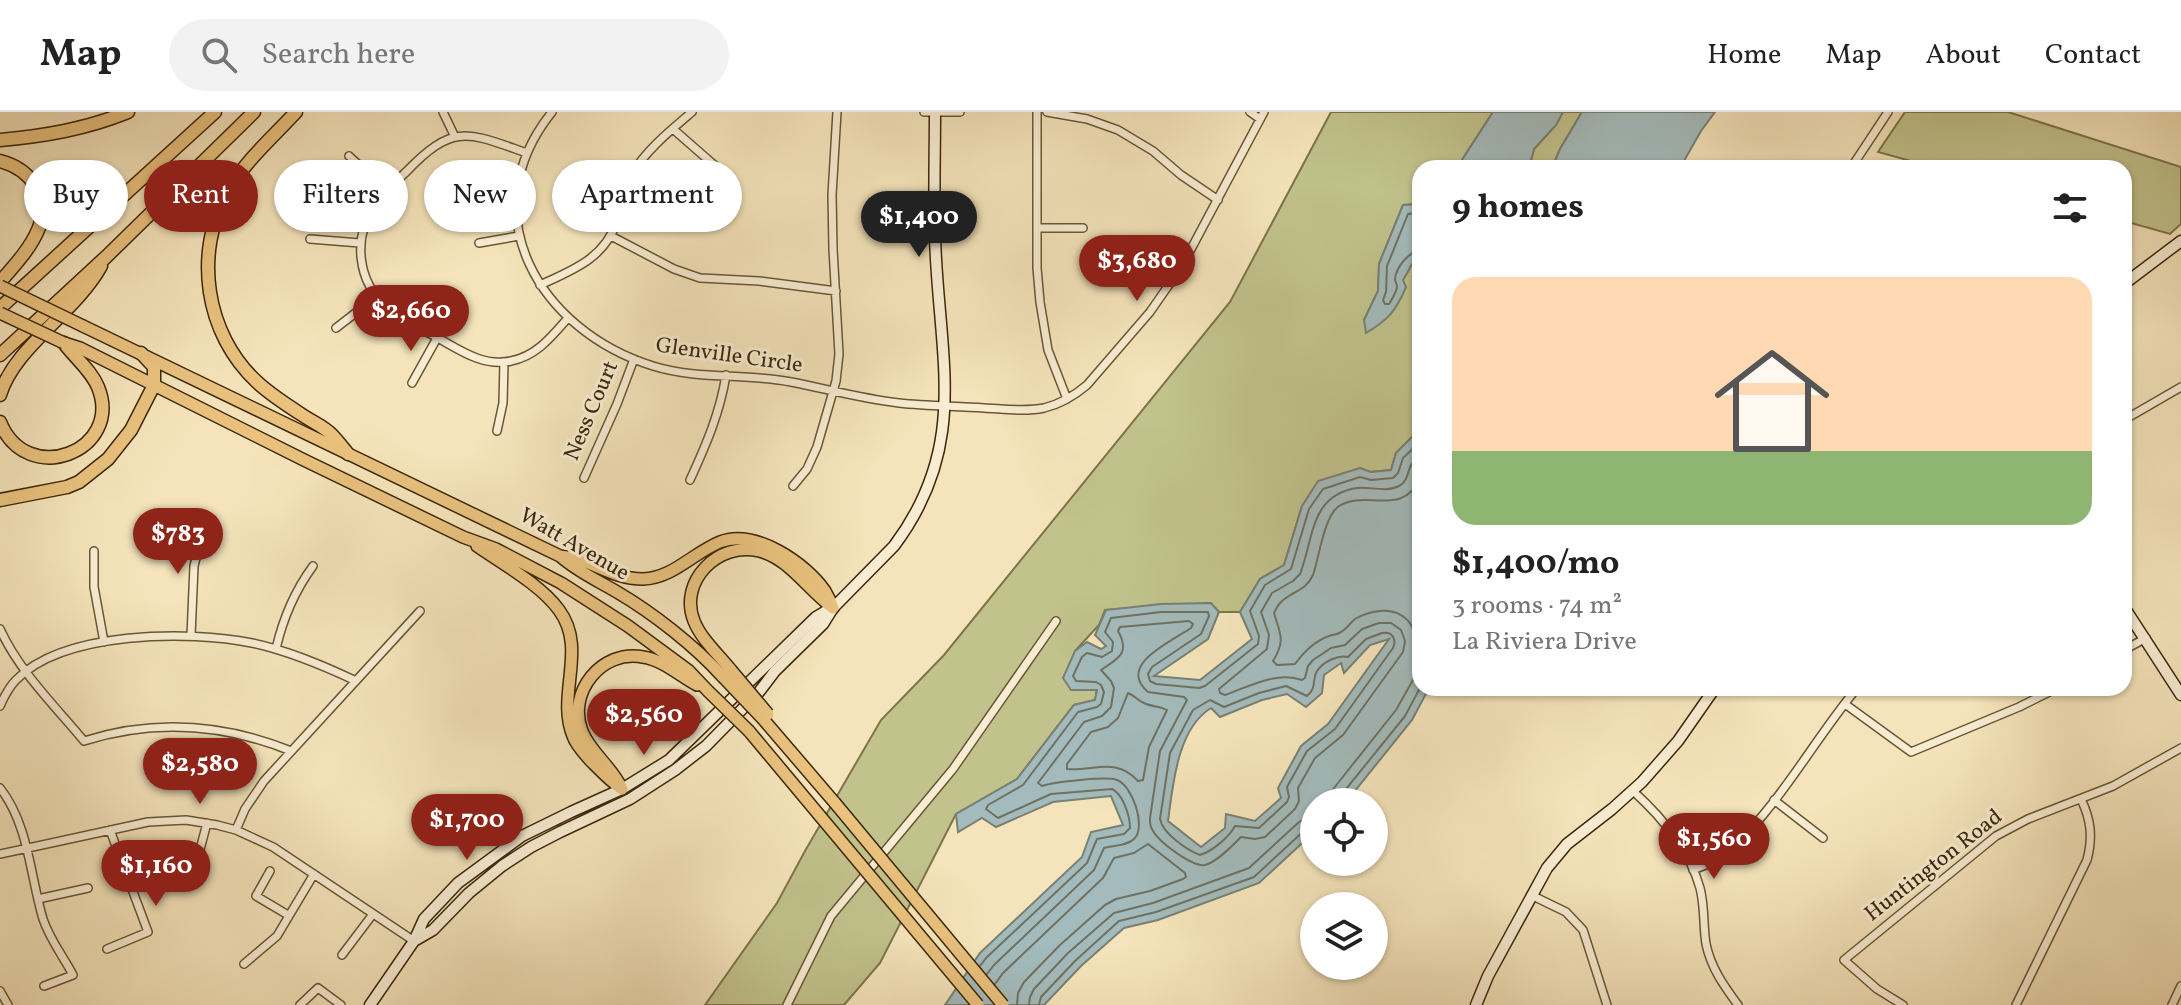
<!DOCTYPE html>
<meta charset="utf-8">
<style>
body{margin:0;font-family:Vollkorn,serif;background:#f2f2f2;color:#222;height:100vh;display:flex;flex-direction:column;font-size:30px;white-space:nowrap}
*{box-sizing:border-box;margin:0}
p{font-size:26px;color:#767676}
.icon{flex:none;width:44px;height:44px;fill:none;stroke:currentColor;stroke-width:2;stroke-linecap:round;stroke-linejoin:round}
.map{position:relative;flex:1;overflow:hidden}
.side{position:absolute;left:1412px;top:48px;width:720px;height:536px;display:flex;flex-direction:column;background:#fff;border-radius:24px;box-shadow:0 2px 6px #0004}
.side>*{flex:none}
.top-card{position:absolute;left:24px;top:48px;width:760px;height:72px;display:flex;gap:16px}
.buttons{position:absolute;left:1300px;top:676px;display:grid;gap:16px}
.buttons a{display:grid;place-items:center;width:88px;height:88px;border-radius:50%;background:#fff;box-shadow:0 2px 6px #0004;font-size:40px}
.price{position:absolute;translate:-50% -68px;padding:0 18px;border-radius:28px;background:#8f2418;color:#fff;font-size:26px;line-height:52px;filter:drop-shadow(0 2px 4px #0008)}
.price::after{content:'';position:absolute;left:50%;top:48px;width:24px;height:18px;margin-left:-12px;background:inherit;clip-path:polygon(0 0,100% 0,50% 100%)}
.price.selected{background:#222;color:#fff}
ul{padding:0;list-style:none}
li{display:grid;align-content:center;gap:16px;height:424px;padding:0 40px}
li+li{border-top:2px solid #e0e0e0}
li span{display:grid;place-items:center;height:248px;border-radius:24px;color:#555}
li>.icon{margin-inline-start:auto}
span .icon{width:144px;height:144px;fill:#fffc;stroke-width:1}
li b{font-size:34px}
h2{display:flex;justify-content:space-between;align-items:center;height:96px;padding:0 40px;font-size:34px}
.tag{padding:0 28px;border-radius:36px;background:#fff;box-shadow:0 2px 6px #0004;font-size:28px;line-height:72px}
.tag.selected{background:#8f2418;color:#fff}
header{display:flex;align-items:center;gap:48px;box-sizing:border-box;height:112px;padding:0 40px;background:#fff;border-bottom:2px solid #e0e0e0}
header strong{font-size:38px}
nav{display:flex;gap:44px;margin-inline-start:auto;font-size:28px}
.search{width:560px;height:72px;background:#f2f2f2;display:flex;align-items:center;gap:20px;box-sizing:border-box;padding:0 28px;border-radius:44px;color:#767676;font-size:30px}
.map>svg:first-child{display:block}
</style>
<header>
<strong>Map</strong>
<div class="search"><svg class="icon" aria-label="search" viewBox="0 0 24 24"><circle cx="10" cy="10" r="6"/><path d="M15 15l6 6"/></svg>Search here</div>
<nav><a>Home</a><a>Map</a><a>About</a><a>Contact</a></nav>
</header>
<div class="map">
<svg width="2181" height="893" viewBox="0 0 2181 893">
<rect width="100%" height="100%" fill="#f5e4bb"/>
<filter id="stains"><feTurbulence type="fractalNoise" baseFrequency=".0025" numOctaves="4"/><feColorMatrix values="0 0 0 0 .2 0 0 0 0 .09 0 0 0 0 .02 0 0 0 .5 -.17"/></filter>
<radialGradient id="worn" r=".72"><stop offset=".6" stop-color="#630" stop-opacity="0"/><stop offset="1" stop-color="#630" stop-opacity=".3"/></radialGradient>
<path fill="#c1c28c" stroke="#7e744a" stroke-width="2" d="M1331 0H1493L1462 48 1460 56H1420V92L1403 93 1379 152 1378 179 1364 208 1403 168 1412 152 1420 143V317L1396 341 1391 358 1370 360 1360 356 1302 394 1284 453 1260 467 1240 500H1219L1210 491 1105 498 1099 513 1075 539 1097 578 1095 588 1074 593 1017 667 956 702 880 851 844 893H705L777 791 805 739 881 608 944 543 1230 190Z
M1563 0H1582L1560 37 1552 56H1529L1534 37 1556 13Z
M1905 0H2008L2181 55V112L2170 122 2124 109V56H1936L1878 40Z"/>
<path fill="#a3bbbc" stroke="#798074" stroke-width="2" fill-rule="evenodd" d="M1493 0H1563L1556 13 1534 37 1529 56H1460L1462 48Z
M1582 0H1715L1701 19 1680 56H1552L1560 37Z
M1420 92V143L1412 152 1403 168 1406 175C1396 199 1388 208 1366 221L1364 208 1378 179 1379 152 1403 93Z
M1420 317V576H1429L1412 608 1346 690H1314V720L1259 771 1158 808 1124 816 1081 854 1044 893H945L980 841 1082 745 1091 720 1123 713 1111 684 1053 690 996 715 982 706 958 720 956 702 1017 667 1074 593 1095 588 1097 578H1071L1063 566 1075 539 1087 530 1101 537 1106 534 1095 523 1106 498 1161 492 1211 491 1219 500 1208 527 1154 564 1200 568 1252 527 1240 500 1260 467 1284 453 1302 394 1318 369 1360 356 1371 360 1391 358 1396 341ZM1389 527 1328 612 1301 634 1278 676 1281 686 1255 709 1226 702 1225 716 1201 735 1168 709C1173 673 1177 617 1211 596L1220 605 1262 588 1287 582 1306 595 1322 581 1324 563 1341 551 1344 561 1370 533Z"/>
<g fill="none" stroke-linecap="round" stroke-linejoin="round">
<path stroke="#6f7162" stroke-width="2" d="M1420 100 1408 102 1387 154 1386 180 1383 188 1385 192H1389C1392 187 1397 180 1397 174 1397 172 1395 170 1395 167 1396 155 1409 140 1420 138
M1420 366C1403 406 1365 377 1339 394 1324 404 1319 446 1313 463 1306 479 1292 479 1281 490 1278 493 1276 497 1274 501 1280 522 1286 528 1273 549L1277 553 1295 552C1303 541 1315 529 1329 524 1332 523 1339 522 1341 520 1347 517 1350 511 1355 507 1389 488 1424 503 1414 545L1420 548
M1382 521C1392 519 1397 527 1393 536L1335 617 1307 639 1287 675 1289 685 1287 690 1259 716 1235 714C1229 725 1213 739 1200 743 1187 738 1163 722 1160 707L1170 641 1193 598 1210 588 1224 595 1259 581 1286 574 1307 584C1318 574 1311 569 1317 559 1324 549 1338 543 1348 545L1366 527Z
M1128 581C1134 583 1137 588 1144 591 1152 595 1160 594 1167 598L1149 635 1143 668 1138 669C1116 645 1095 659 1067 657V652L1091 620 1108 615 1118 606Z
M1330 690 1334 676 1396 598 1413 568 1420 561
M1340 690 1342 682 1405 604 1420 576
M980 854 986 846 1087 751 1097 727 1124 722 1130 716C1130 704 1123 682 1112 677L1051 682 998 706 986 697 988 693 1023 673 1078 600 1097 595 1101 592 1104 580 1101 573 1096 570 1076 569 1073 564 1082 545 1087 541 1102 545 1112 539 1113 530 1105 520 1111 506 1161 500H1208L1209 504 1201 522 1152 555 1148 562 1150 569 1156 572 1199 576 1205 574 1258 532 1259 524 1250 499 1265 473 1291 457 1309 397 1323 377 1360 365 1371 368 1393 366 1398 361 1403 346 1420 330
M987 862 994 853 1094 758 1104 736C1114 733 1127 734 1134 727 1147 715 1132 673 1117 668 1107 664 1054 670 1042 674L1038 671 1084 610 1102 604 1111 595 1114 576 1111 569 1101 558C1117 547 1131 542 1118 519L1120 515 1189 509 1193 512 1191 516C1172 529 1116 553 1148 580L1184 585 1187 588 1160 639 1150 706C1150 712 1150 714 1153 719 1159 730 1192 755 1205 753 1217 750 1232 734 1241 725L1255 727 1265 725 1295 697 1299 689 1298 676 1315 646 1343 623 1403 540 1405 529 1401 518 1391 511H1379L1362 517 1345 533 1331 536 1313 548 1308 554 1305 566 1302 568C1277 559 1250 574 1225 583L1220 581 1219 577 1267 537 1269 523 1261 500 1272 481 1293 469 1300 462C1314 426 1310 383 1357 376 1369 374 1386 381 1399 374 1408 369 1407 361 1411 353 1413 350 1418 346 1420 344
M995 872 1003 861 1103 766 1114 746 1134 741 1148 732 1185 761 1186 765 1183 767 1150 779 1116 787 1105 793 1060 833 1024 870 1018 881 1017 893
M1029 893 1030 885 1034 877 1068 841 1114 801 1153 791 1249 756 1299 710 1306 706 1314 705
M1039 893 1041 885 1075 849 1119 809 1156 800 1254 765 1306 717 1314 715"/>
<g stroke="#6a5635" stroke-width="10">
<path id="street" d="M443 0 455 25
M552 0C470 102 540 219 653 254 698 268 746 261 791 270 827 277 863 287 899 291 927 294 955 294 984 296 1004 297 1025 300 1044 296 1061 292 1074 284 1087 273L1150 200 1182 154 1264 0
M924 0H960
M1037 0V156L1040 190 1048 238 1067 287
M1047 0 1087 7 1118 18 1153 39 1181 63 1218 88
M1250 0 1260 7
M673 17 729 66
M527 41C469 21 454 10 407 59 396 70 382 81 374 94 353 126 357 169 386 194 400 208 420 216 438 226 461 239 484 255 511 249 537 244 552 224 568 206
M349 44 387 79
M1851 56 1888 0
M1037 116H1083
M611 124 674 157 700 166 759 169 836 179
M310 127 360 131
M479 131 519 124
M540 173C573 158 605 146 617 109 622 93 624 77 632 62 646 38 671 18 692 0
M336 216 376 185
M412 271 437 226
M2124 308 2181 275
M497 319 503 291 504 250
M584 366 617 292 634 247
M690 368C706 333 720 301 726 263
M793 374 807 357 817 335 836 269 839 242 833 137 832 83 837 0
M94 439V475L104 530
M0 517C19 559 55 594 84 629 154 607 224 612 291 639
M191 524 194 454 205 411
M276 537C283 506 294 480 313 454
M2124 538 2146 526
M1845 592 1911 640 2019 595 2057 576
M0 594C4 585 8 576 16 568 63 519 190 518 252 531 289 539 322 553 356 569
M0 676C29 713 30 764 43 807 50 828 63 844 73 863L44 874
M1633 679C1663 706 1689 737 1700 776 1705 795 1703 814 1706 832 1711 856 1724 874 1738 893
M1774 688 1823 726
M236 718 245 697 264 669 420 499
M0 742 148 710 186 708 217 713 236 718 273 735 414 829
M1693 758C1707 753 1720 747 1731 737 1781 691 1814 628 1857 576
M270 759 256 784 288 803
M178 761 194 760 207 711
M1531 783 1566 800 1583 818 1607 893
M38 787 88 776
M107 837 148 820 110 718
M342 843 373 802
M244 852 277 824 314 762
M0 879 8 893
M300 893 318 876 341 893
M787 893 831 804 953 657 1056 509
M1903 893 1877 877 1844 848 1996 724 2028 707 2113 674 2181 636
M2016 893 2087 748C2093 725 2091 708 2081 687
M2172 893 2181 874"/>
</g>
<g stroke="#3b2708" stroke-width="13">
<path id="secondary" d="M2124 172 2181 129
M2124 495 2181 583
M414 829 433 818 469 781 502 754 531 735 560 720 630 687 675 658 706 634 759 580 775 559 823 512 833 496 894 434C966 338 942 256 936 147 933 98 935 49 935 0
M370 893 414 829 424 807 458 771 522 724 571 700 622 677 669 648 816 505 831 496
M1476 893 1488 864 1547 756 1567 732 1612 697 1642 670 1678 629 1715 576"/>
</g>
<g stroke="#3b2708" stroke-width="14">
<path id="primary" d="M83 214 560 444C578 460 597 468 617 480 653 501 695 534 723 565
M64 231 80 236 304 348 463 425 496 437 561 471 628 514 689 559 708 579
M477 434C503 452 541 473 559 498 588 537 556 583 573 624 576 633 584 641 590 648 601 659 610 669 622 677
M560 444C568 445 577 446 584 449 603 457 621 467 643 467 673 466 693 441 720 430 754 416 806 451 825 479 828 484 831 490 833 496
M731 558C719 543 701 527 694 509 678 469 719 429 759 439 789 446 808 478 832 495
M763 607 835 691
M749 619 820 704
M621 675C611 654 590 640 582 619 567 581 601 537 643 545 663 548 680 564 697 573"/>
</g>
<g stroke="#3b2708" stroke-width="15">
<path id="highway" d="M296 0C273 25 245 49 228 79 193 141 205 222 257 270 272 284 290 295 307 306 315 311 326 316 332 323 338 329 343 336 348 342
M0 28C45 24 86 17 128 0
M0 49C31 57 52 86 38 118 30 137 14 154 0 170
M0 196 215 0
M0 243 107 144 254 0
M0 283C14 235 76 200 101 154
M0 310C27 377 124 339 98 275 91 258 75 246 64 231
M0 388 67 375 79 370 108 347 131 318 154 273V255L141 241"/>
</g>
<use href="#street" stroke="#f8edd3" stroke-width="7"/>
<use href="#secondary" stroke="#f8edd3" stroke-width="10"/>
<use href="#primary" stroke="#eac27e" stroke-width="11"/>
<use href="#highway" stroke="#eac27e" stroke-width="12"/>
<g stroke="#3b2708" stroke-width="14" stroke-linecap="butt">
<path id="primary-bridge" d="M0 174 83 214
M0 201 64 231
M731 558 768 602
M723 565 763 607
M708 579 749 619
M835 691 1003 893
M820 704 978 893"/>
</g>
<use href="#primary-bridge" stroke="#eac27e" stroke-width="11"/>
</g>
<g text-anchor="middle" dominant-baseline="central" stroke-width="6" stroke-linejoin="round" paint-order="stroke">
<g font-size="22" fill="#3b2708" stroke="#f8edd3">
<text transform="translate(729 244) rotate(8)">Glenville Circle</text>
<text transform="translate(592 299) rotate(-67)">Ness Court</text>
<text transform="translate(574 433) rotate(30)">Watt Avenue</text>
<text transform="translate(1934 754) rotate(-38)">Huntington Road</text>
</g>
</g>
<rect width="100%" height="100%" filter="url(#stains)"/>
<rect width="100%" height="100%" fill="url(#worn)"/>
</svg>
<div class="buttons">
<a><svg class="icon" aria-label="locate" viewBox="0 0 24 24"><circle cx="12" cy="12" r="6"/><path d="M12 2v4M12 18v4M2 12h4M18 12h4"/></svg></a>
<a><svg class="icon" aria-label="layers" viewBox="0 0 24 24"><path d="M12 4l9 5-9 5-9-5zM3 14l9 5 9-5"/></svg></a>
</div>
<b class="price selected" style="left:919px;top:147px">$1,400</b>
<b class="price" style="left:1137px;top:191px">$3,680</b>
<b class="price" style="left:411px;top:241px">$2,660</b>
<b class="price" style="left:178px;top:464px">$783</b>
<b class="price" style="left:644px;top:645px">$2,560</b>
<b class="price" style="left:200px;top:694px">$2,580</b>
<b class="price" style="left:467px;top:750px">$1,700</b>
<b class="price" style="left:1714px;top:769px">$1,560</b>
<b class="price" style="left:156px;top:796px">$1,160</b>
<div class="top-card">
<a class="tag">Buy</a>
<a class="tag selected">Rent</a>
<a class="tag">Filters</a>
<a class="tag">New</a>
<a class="tag">Apartment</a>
</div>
<section class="side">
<h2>9 homes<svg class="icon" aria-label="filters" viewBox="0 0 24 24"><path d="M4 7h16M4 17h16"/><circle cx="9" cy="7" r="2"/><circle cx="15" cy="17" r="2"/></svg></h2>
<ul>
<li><span style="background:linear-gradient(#ffd9b3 70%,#8fb573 0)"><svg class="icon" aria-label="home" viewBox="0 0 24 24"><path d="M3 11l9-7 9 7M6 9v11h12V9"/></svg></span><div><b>$1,400/mo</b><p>3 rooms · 74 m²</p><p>La Riviera Drive</p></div></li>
</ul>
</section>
</div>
